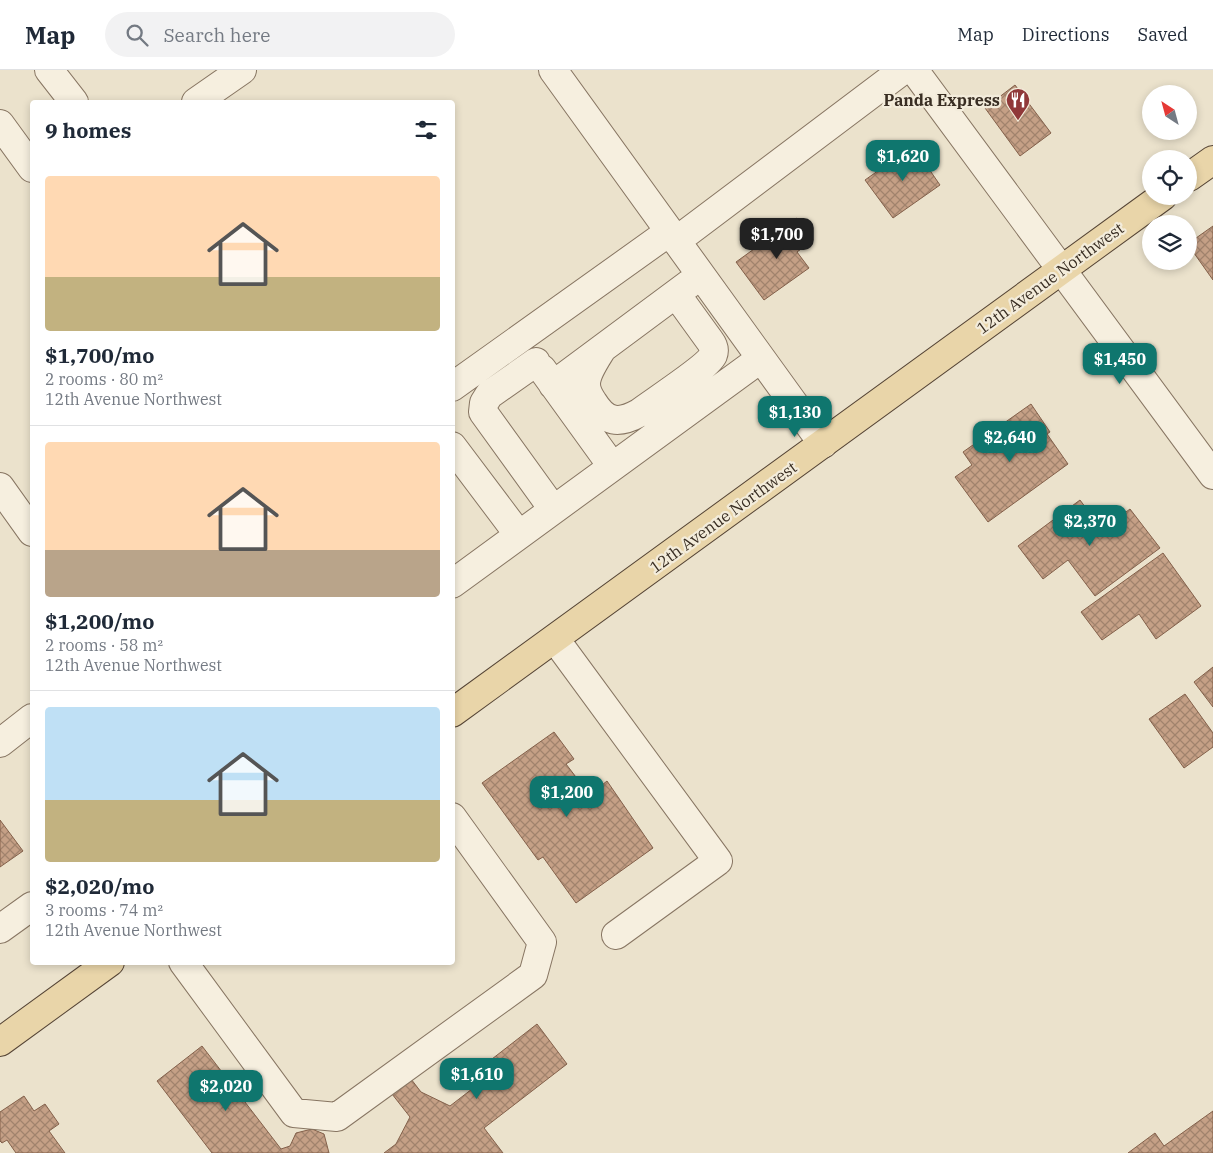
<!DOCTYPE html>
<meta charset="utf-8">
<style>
body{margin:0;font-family:"IBM Plex Serif",serif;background:#f2f2f3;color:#1f2937;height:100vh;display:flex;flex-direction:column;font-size:19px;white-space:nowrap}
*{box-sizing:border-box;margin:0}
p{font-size:16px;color:#747a83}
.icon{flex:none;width:28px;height:28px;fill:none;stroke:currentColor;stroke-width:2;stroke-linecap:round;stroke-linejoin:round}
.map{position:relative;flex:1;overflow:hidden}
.side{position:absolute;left:30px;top:30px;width:425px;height:865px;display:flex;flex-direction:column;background:#fff;border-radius:5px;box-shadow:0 2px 8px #0003}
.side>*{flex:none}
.needle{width:32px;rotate:324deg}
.fabs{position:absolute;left:1142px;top:15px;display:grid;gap:10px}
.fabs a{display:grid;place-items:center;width:55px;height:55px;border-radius:50%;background:#fff;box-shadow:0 2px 8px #0003;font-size:25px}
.price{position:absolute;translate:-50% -42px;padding:0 11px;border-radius:10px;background:#0f766e;color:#fff;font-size:16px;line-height:32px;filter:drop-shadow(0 1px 2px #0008)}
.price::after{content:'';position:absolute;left:50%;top:30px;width:15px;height:11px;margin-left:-8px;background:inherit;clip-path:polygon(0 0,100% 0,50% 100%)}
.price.active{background:#222;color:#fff}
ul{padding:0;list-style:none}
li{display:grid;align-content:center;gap:10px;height:265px;padding:0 15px}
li+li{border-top:1px solid #e0e1e3}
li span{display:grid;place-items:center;height:155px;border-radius:5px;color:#555}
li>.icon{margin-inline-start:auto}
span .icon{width:90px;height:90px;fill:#fffc;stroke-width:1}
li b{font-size:21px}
h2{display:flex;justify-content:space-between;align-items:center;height:60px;padding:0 15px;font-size:21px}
header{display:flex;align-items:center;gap:30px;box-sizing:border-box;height:70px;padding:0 25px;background:#fff;border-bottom:1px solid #e0e1e3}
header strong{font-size:24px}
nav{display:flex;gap:28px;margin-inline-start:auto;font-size:18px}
.search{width:350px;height:45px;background:#f2f2f3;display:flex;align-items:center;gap:12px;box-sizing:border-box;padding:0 18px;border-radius:28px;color:#747a83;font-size:19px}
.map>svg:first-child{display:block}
</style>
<header>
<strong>Map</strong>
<div class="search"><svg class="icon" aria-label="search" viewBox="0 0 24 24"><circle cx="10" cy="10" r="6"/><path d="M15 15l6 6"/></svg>Search here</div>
<nav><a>Map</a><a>Directions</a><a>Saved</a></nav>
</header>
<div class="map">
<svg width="1213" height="1083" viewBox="0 0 1213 1083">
<defs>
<pattern id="building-cross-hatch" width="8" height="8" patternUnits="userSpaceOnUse" patternTransform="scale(1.25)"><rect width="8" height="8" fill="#c5a086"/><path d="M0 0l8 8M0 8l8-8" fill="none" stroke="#a1836d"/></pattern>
</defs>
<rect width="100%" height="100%" fill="#ebe2cc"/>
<path fill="url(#building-cross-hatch)" stroke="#83604a" d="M1015 15 1051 63 1020 86 985 38Z
M913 76 940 115 893 148 865 110Z
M797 148 813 170 797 182 809 198 764 230 736 192Z
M1213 156V210L1189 176V173Z
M1031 334 1050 362 1047 364 1068 394 988 452 955 407 972 395 963 382Z
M1080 430 1102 460 1130 439 1160 478 1095 526 1068 490 1043 509 1018 476Z
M1163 483 1201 536 1156 569 1139 544 1102 570 1081 542Z
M1213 597V637L1194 612Z
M1185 624 1213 663V677L1184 698 1149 649Z
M554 662 574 689 566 694 582 715 590 709 597 719 607 711 653 778 576 833 543 787 538 790 482 713Z
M0 750 23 781 0 797Z
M537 954 567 994 484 1058 503 1083H384L396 1074 410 1047 392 1024 411 1009 421 1022 450 1036 481 1012 474 1003Z
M202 976 281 1079 290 1076 296 1063 312 1059 324 1064 329 1083H212L157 1011Z
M24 1026 34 1041 45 1034 59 1054 49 1061 65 1083H16L7 1070 2 1073 0 1071V1042Z
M1213 1041V1083H1128L1155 1063 1164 1076Z"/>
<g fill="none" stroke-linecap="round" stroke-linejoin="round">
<g stroke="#877562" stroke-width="30">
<path id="minor" d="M49 0 74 32
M553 0 823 374
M914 0 1213 405
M196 32 242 0
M0 54 32 98
M676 171 903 0
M602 279C596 289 586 303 586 314 586 322 589 326 593 332 606 353 619 354 639 343 652 333 708 297 713 285 715 280 713 275 710 271L676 224
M536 292 489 325 484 333 483 342 553 439
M542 299 612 396
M553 315 689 214
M452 317 669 162
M452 376 519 465
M0 417 32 462
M452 514 760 289
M555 569 718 791 616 865
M0 673 32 648
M0 859 32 836
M183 892 294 1043 337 1047 533 905 542 872 452 747"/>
</g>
<g stroke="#554435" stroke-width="30">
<path id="major" d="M1189 107 1213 90
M452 643 1163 126
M0 972 110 892"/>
</g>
<use href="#minor" stroke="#f6efdf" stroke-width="28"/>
<use href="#major" stroke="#e9d5a9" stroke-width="28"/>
</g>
<defs>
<g id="restaurant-pin" transform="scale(1.25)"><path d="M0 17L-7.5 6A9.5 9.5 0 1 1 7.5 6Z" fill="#903839" stroke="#f3ecdb"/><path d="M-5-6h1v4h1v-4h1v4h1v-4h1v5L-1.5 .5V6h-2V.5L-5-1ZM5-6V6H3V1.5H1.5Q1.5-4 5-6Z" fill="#fff"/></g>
</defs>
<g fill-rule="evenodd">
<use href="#restaurant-pin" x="1018" y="30"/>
</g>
<g text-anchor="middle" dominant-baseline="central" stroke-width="4.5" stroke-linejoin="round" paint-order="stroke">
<g font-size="16" font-weight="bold" fill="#392e23" stroke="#f3ecdb" text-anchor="end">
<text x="1000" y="30">Panda Express</text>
</g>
<g font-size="16" fill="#392e23" stroke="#f3ecdb">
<text transform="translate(1050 208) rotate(-36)">12th Avenue Northwest</text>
<text transform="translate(723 447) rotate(-36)">12th Avenue Northwest</text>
</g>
</g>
</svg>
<div class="fabs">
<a><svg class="needle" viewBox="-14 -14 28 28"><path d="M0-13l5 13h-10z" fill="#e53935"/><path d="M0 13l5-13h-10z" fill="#747a83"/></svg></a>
<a><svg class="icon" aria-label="locate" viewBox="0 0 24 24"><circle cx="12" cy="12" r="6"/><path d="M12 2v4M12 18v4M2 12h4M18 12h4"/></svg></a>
<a><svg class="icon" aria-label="layers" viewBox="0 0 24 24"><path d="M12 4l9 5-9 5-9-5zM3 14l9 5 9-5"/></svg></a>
</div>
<b class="price" style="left:903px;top:112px">$1,620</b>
<b class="price active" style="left:777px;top:190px">$1,700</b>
<b class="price" style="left:1120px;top:315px">$1,450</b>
<b class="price" style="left:795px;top:368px">$1,130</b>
<b class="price" style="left:1010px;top:393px">$2,640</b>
<b class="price" style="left:1090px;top:477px">$2,370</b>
<b class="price" style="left:567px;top:748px">$1,200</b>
<b class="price" style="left:477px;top:1030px">$1,610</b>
<b class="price" style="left:226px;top:1042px">$2,020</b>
<section class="side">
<h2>9 homes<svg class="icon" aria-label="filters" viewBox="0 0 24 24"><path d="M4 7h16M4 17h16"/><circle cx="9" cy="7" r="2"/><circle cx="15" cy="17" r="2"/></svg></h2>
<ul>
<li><span style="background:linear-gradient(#ffd9b3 65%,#c2b280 0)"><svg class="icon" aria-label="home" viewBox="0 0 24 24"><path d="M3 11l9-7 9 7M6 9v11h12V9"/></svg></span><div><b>$1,700/mo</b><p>2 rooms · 80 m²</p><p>12th Avenue Northwest</p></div></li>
<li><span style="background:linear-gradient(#ffd9b3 70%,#b9a48a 0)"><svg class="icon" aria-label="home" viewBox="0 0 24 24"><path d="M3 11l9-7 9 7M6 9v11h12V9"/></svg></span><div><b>$1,200/mo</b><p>2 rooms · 58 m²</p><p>12th Avenue Northwest</p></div></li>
<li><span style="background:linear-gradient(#bfe0f5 60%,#c2b280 0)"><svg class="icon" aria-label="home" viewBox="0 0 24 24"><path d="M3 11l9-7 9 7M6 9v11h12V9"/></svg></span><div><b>$2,020/mo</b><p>3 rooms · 74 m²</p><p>12th Avenue Northwest</p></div></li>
</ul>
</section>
</div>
